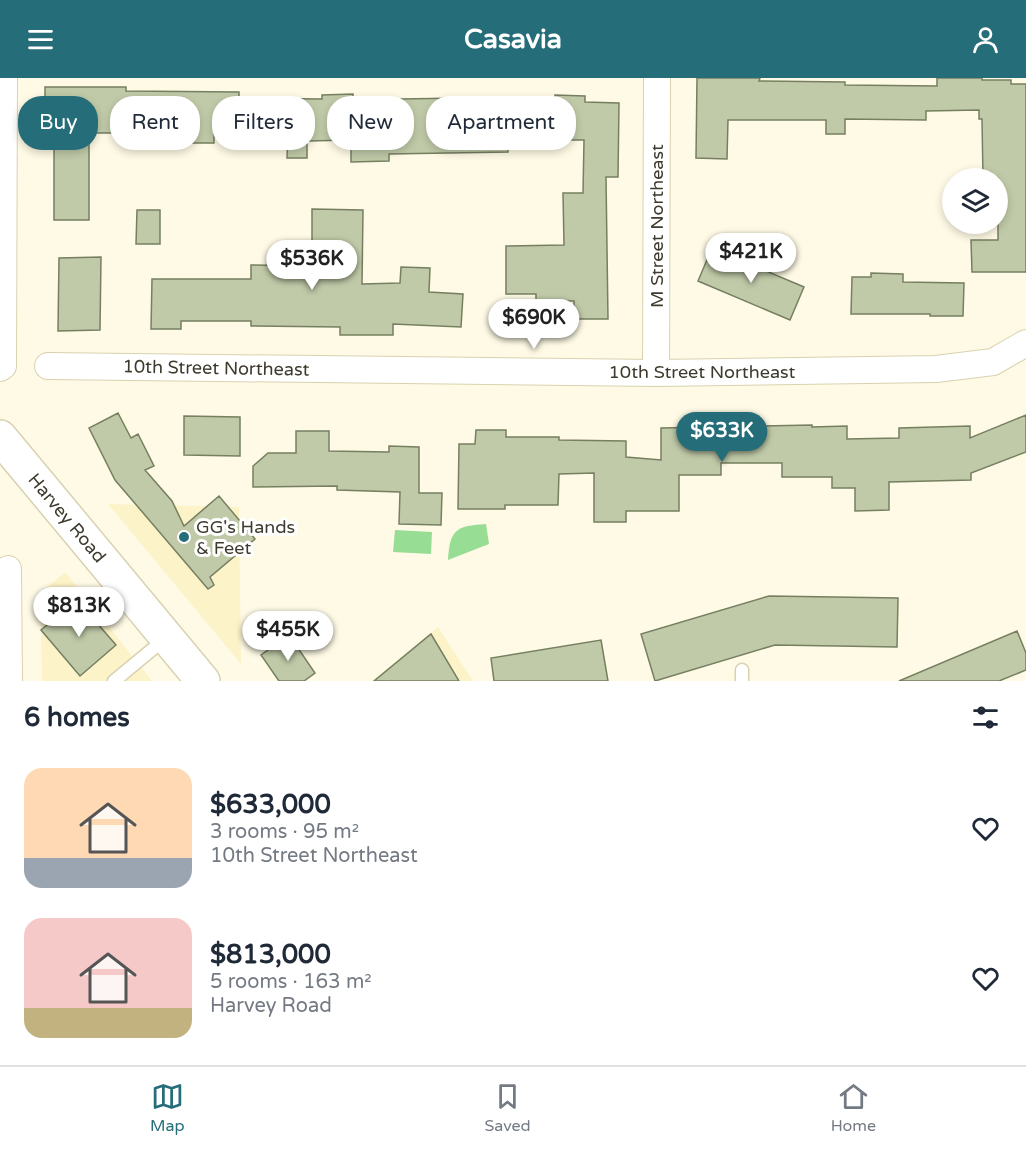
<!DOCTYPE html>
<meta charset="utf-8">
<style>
body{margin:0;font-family:"Varela Round",sans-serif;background:#f6f6f7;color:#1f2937;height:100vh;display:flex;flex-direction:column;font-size:22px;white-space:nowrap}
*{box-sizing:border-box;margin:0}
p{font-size:20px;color:#747a83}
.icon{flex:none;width:33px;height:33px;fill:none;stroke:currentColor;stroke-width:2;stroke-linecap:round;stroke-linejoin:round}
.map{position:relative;height:603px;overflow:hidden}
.details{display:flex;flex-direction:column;background:#fff;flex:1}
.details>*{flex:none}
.top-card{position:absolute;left:18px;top:18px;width:600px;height:54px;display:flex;gap:12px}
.buttons{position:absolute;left:942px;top:90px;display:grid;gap:12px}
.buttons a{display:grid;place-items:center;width:66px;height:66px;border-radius:50%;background:#fff;box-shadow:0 3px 9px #0003;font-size:30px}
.price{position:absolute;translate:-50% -51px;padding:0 14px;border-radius:21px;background:#fff;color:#222;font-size:20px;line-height:39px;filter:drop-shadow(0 2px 3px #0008)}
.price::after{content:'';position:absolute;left:50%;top:36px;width:18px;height:14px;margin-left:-9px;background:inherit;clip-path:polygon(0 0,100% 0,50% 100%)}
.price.active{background:#256d79;color:#fff}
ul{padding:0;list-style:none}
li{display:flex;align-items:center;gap:18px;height:150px;padding:0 24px}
li span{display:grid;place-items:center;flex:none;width:168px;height:120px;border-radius:18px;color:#555}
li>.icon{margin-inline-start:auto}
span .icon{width:72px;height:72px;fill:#fffc;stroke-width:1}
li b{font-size:26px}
h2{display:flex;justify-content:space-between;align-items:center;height:72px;padding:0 24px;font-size:26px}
.tag{padding:0 21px;border-radius:24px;background:#fff;box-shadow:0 3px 9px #0003;font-size:21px;line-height:54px}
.tag.active{background:#256d79;color:#fff}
header{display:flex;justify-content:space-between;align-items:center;height:78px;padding:0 24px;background:#256d79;color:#fff;font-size:27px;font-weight:700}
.tab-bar{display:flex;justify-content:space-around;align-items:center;height:84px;border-top:2px solid #e0e1e3;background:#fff;font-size:16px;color:#747a83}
.tab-bar a{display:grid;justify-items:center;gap:3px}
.tab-bar .active{color:#256d79}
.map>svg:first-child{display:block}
</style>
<header><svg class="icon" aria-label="menu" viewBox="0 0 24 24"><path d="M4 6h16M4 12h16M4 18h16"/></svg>Casavia<svg class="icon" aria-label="person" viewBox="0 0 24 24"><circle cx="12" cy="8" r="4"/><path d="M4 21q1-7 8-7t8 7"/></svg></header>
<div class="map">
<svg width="1026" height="603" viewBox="0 0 1026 603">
<rect width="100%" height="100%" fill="#fefae5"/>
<path fill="#fcf3c8" d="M108 426 239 429 241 586Z
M65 494 152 603H42L41 552 44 512Z
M438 549 473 603H372Z"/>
<path fill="#98dd94" d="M486 446 489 466 448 482C450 451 456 448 486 446Z
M395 452 432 454 431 476 393 474Z"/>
<path fill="#c0caa8" stroke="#767f60" stroke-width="1.5" d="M697 0H760L759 3 845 4V7L937 8V0H982V2H1011V6H1026V194H972L971 162H998V100H983L982 41H979V32L926 33V42L845 41V56H826V42H728L727 81 696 80Z
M45 9H126V13L239 14V20L322 21V17L353 16V25H401V21L461 20V24H496V32H555V17L585 18V24L619 25 618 99H606L608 241H574V223H536V216H506V168L564 167 563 115H583L584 62H535V64H508V74L389 76V83L351 84V62L307 63V80H287L288 54 214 53V65H155V55H89V142H54V42H45Z
M312 131 363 132 362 206 400 205 401 189 430 190 429 214 463 216 461 249 393 246V257H340V249L251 248V243H181V251H151L152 201H251V187L312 188Z
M137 132H160V166H136Z
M712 170 804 209 790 242 698 203Z
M101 179 100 252 58 253 59 180Z
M871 195 903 196V204L964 205 963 238H930V236H851L852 199H871Z
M118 335 131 360 138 356 154 388 145 392 172 423 184 448 219 418 255 461 210 499 214 507 208 511 115 402 89 350Z
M1026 337V374L971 395V402L889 404V432L855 433V410H832V399H782V385H721V397H679V433H626V444H594V395L559 396 558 427H505V431H458L459 366H475L476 352H506V359H559V362L626 363V379L661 382V350L812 347V349L847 348V361L899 360V350L970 348V360Z
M184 338 240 339V378L184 377Z
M296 353H329V373L389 374V368L419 369V415H442L441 447 399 446 400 414 337 412V408L253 409V388L268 375H296Z
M769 518 898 520 897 569 775 567 655 603 641 556Z
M77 522 116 567 80 598 41 552Z
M1017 553 1026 575V592L999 603H899Z
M431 556 459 603H374Z
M289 557 315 595 304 603H279L261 577Z
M601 562 608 603H494L491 580Z"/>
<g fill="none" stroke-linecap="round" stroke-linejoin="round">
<g stroke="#d9d2b0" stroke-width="15">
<path id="service" d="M742 592V603
M114 603 166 560"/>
</g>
<g stroke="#d9d2b0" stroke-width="28">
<path id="minor" d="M48 288 656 295 936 291 993 284 1026 265
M0 290 3 288 4 0
M656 295 657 0
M8 491 9 603"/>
</g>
<g stroke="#d9d2b0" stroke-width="36">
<path id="secondary" d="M0 359 203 603"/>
</g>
<use href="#service" stroke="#fff" stroke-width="12"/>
<use href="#minor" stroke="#fff" stroke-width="26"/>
<use href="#secondary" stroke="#fff" stroke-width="33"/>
</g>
<circle fill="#256d79" stroke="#fff" stroke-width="2" cx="184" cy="459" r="6"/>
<g text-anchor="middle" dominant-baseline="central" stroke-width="6" stroke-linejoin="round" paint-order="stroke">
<g font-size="18" fill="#3e3b2e" stroke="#fff">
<text transform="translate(657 148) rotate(-90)">M Street Northeast</text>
<text transform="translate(216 290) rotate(1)">10th Street Northeast</text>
<text x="702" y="294">10th Street Northeast</text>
<text transform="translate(67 440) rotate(50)">Harvey Road</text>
</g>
<g font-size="18" fill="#3e3b2e" stroke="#fff" text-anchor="start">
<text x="196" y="449">GG's Hands<tspan x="196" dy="21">&amp; Feet</tspan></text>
</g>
</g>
</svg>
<div class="buttons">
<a><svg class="icon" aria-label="layers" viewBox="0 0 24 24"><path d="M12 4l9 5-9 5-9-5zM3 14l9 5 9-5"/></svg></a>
</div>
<b class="price" style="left:751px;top:206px">$421K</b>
<b class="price" style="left:312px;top:213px">$536K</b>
<b class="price" style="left:534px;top:272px">$690K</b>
<b class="price active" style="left:722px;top:385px">$633K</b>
<b class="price" style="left:79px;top:560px">$813K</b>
<b class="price" style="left:288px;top:584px">$455K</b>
<div class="top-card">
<a class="tag active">Buy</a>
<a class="tag">Rent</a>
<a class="tag">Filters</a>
<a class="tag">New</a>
<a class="tag">Apartment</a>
</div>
</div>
<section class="details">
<h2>6 homes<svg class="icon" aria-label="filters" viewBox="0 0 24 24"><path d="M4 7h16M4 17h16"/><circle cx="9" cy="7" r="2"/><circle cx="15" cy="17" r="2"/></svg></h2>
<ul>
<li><span style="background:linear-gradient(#ffd9b3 75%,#9aa5b1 0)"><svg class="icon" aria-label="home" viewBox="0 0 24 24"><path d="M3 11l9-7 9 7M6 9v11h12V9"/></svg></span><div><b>$633,000</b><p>3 rooms · 95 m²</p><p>10th Street Northeast</p></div><svg class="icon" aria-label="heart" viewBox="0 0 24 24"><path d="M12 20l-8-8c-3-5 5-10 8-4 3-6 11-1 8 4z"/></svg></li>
<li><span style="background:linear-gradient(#f6c9c9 75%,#c2b280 0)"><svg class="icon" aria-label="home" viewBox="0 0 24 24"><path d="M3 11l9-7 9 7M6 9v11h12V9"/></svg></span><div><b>$813,000</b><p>5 rooms · 163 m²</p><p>Harvey Road</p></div><svg class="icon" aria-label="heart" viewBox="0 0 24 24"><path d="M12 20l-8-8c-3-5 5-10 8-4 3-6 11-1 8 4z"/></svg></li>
</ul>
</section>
<nav class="tab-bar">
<a class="active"><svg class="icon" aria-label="map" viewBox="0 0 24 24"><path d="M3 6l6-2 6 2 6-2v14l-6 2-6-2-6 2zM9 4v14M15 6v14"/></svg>Map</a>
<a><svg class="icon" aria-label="saved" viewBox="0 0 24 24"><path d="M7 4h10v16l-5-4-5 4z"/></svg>Saved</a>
<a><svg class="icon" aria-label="home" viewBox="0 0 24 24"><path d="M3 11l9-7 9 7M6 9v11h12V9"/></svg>Home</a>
</nav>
